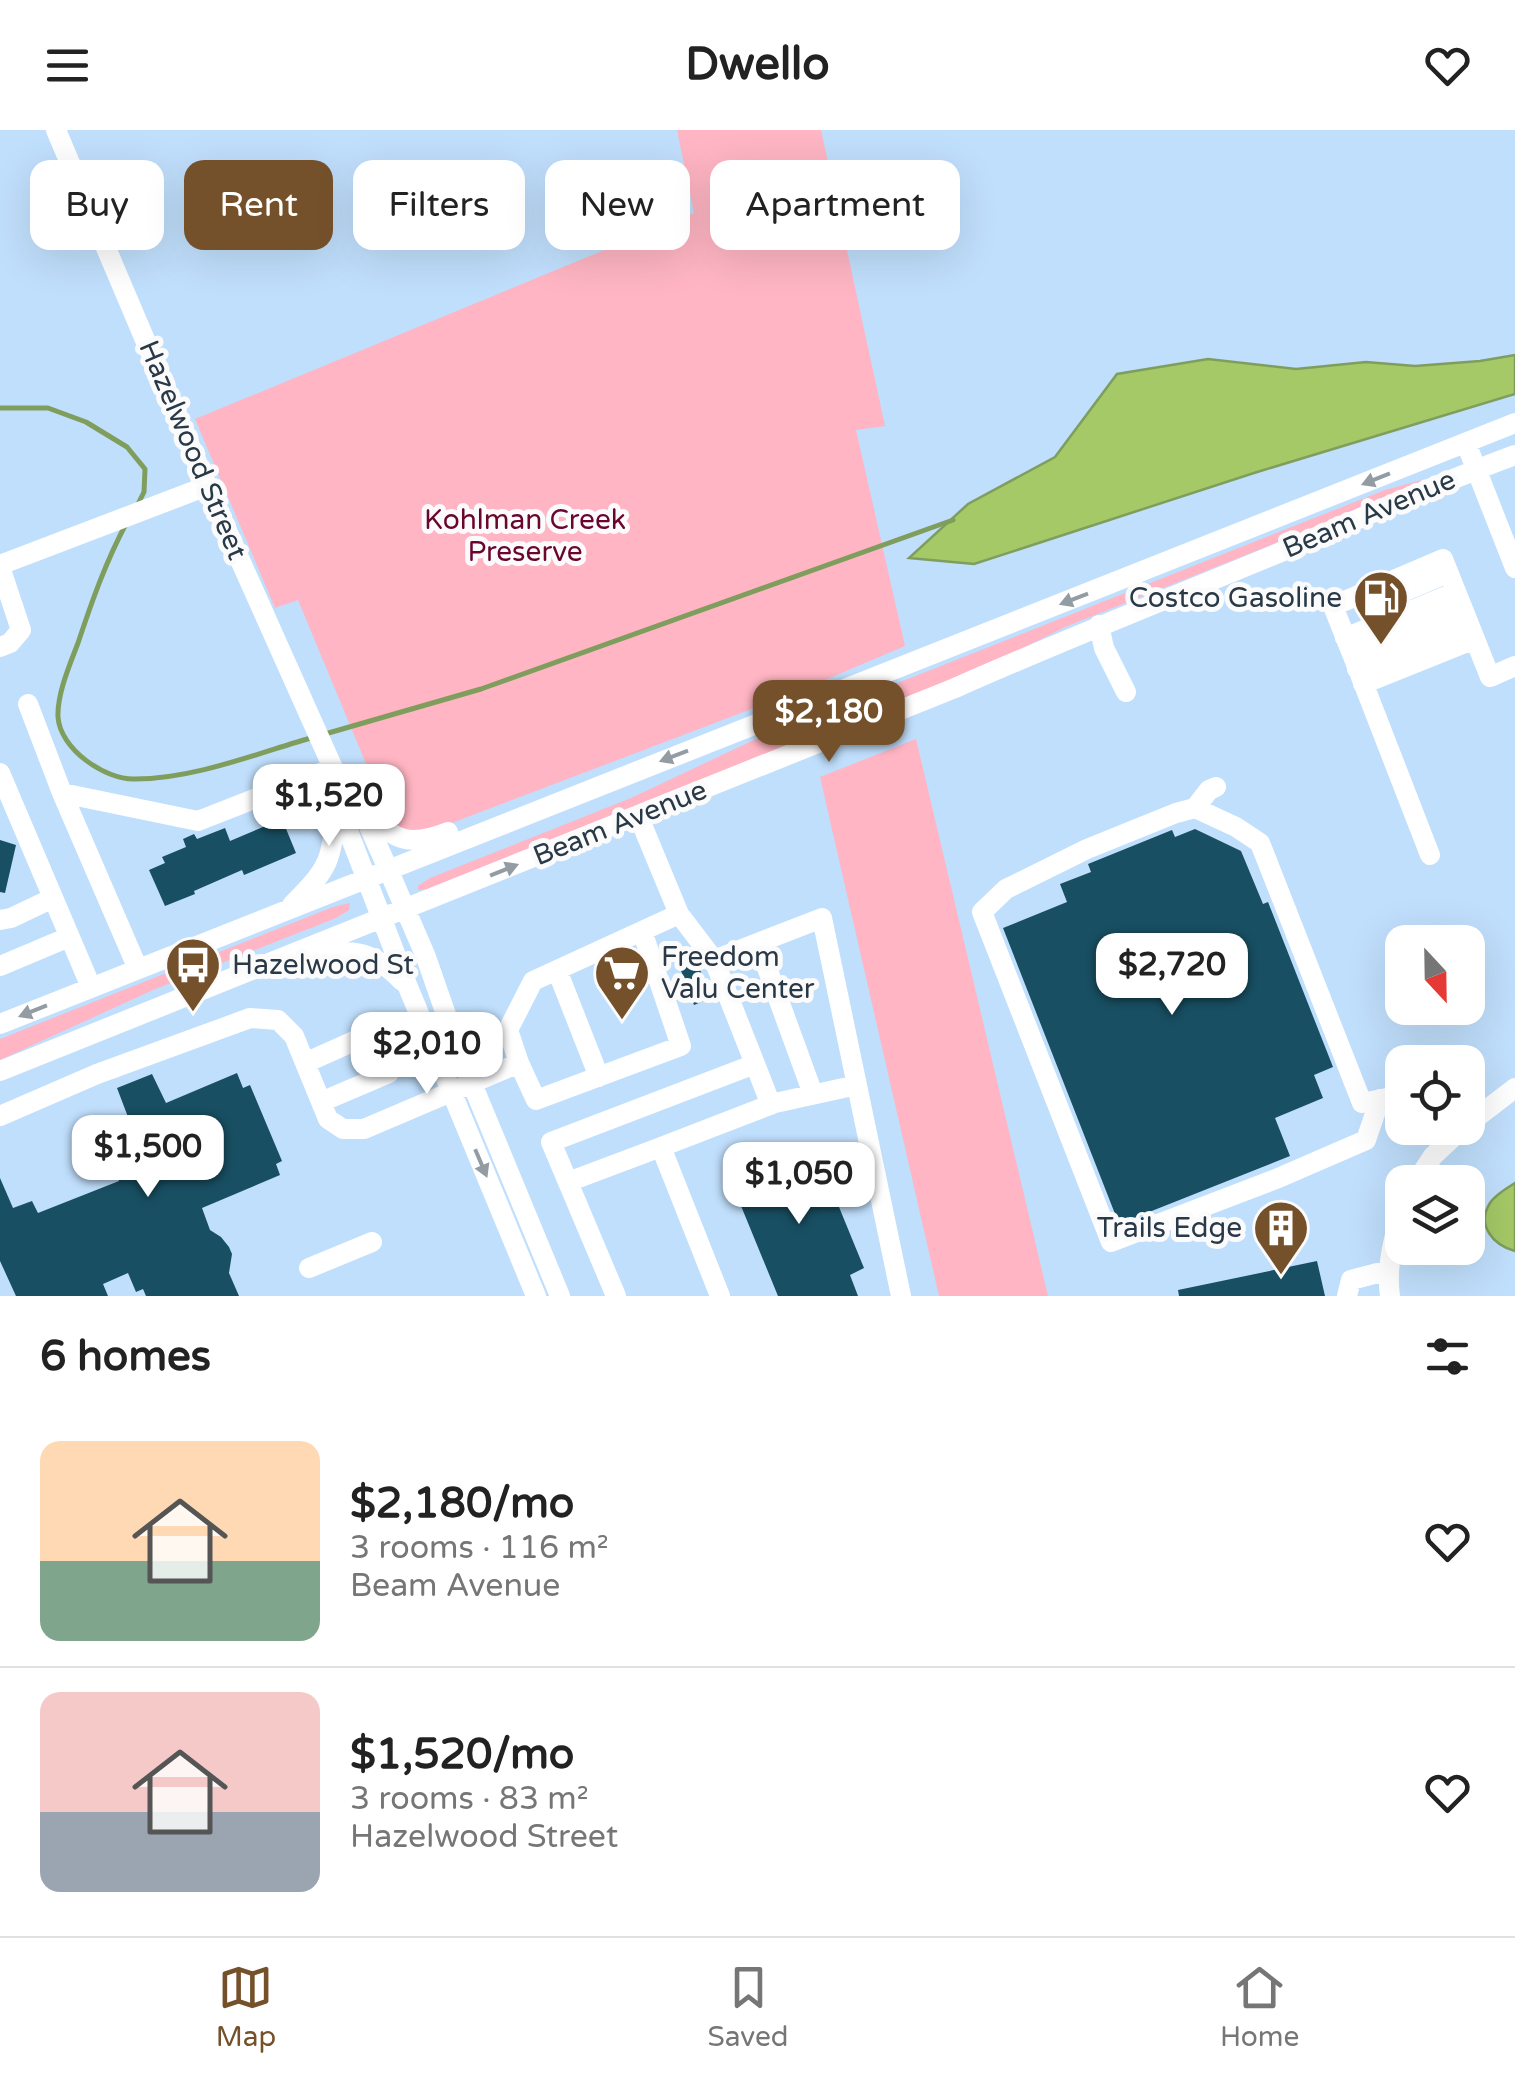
<!DOCTYPE html>
<meta charset="utf-8">
<style>
body{margin:0;font-family:"Varela Round",sans-serif;background:#f6f6f6;color:#222;height:100vh;display:flex;flex-direction:column;font-size:38px;white-space:nowrap}
*{box-sizing:border-box;margin:0}
p{font-size:32px;color:#767676}
.icon{flex:none;width:55px;height:55px;fill:none;stroke:currentColor;stroke-width:2;stroke-linecap:round;stroke-linejoin:round}
.map{position:relative;height:1166px;overflow:hidden}
.drawer{display:flex;flex-direction:column;background:#fff;flex:1}
.drawer>*{flex:none}
.guide{position:absolute;left:30px;top:30px;width:1000px;height:90px;display:flex;gap:20px}
.needle{width:65px;rotate:158deg}
.fabs{position:absolute;left:1385px;top:795px;display:grid;gap:20px}
.fabs a{display:grid;place-items:center;width:100px;height:100px;border-radius:20px;background:#fff;box-shadow:0 10px 40px #0002;font-size:50px}
.price{position:absolute;translate:-50% -85px;padding:0 22px;border-radius:20px;background:#fff;color:#222;font-size:32px;line-height:65px;filter:drop-shadow(0 2px 5px #0008)}
.price::after{content:'';position:absolute;left:50%;top:60px;width:30px;height:22px;margin-left:-15px;background:inherit;clip-path:polygon(0 0,100% 0,50% 100%)}
.price.active{background:#75512b;color:#fff}
ul{padding:0;list-style:none}
li{display:flex;align-items:center;gap:30px;height:250px;padding:0 40px}
li+li{border-top:2px solid #e0e0e0}
li span{display:grid;place-items:center;flex:none;width:280px;height:200px;border-radius:20px;color:#555}
li>.icon{margin-inline-start:auto}
span .icon{width:120px;height:120px;fill:#fffc;stroke-width:1}
li b{font-size:42px}
h2{display:flex;justify-content:space-between;align-items:center;height:120px;padding:0 40px;font-size:42px}
.chip{padding:0 35px;border-radius:20px;background:#fff;box-shadow:0 10px 40px #0002;font-size:35px;line-height:90px}
.chip.active{background:#75512b;color:#fff}
header{display:flex;justify-content:space-between;align-items:center;height:130px;padding:0 40px;background:#fff;font-size:45px;font-weight:700}
.tabs{display:flex;justify-content:space-around;align-items:center;height:140px;border-top:2px solid #e0e0e0;background:#fff;font-size:28px;color:#767676}
.tabs a{display:grid;justify-items:center;gap:5px}
.tabs .active{color:#75512b}
.map>svg:first-child{display:block}
</style>
<header><svg class="icon" aria-label="menu" viewBox="0 0 24 24"><path d="M4 6h16M4 12h16M4 18h16"/></svg>Dwello<svg class="icon" aria-label="heart" viewBox="0 0 24 24"><path d="M12 20l-8-8c-3-5 5-10 8-4 3-6 11-1 8 4z"/></svg></header>
<div class="map">
<svg width="1515" height="1166" viewBox="0 0 1515 1166">
<rect width="100%" height="100%" fill="#c0dffc"/>
<path fill="#ffb5c3" d="M677 0H821L885 296 856 300 905 516 799 561 399 713 298 470 275 478 195 289 694 83Z
M1422 350 1424 354 1065 497 977 541 429 759 418 760V756L430 748 631 668 754 610 1385 360Z
M916 609 1048 1166H939L820 647Z
M350 773 349 780 336 788 153 860 0 930V909L333 777Z"/>
<path fill="#a4c966" stroke="#7f9e5d" stroke-width="2.5" d="M1515 225V264L1254 343 974 434 909 428 968 374 1055 327 1117 244 1208 229 1296 239 1366 232 1415 236 1480 231Z
M1515 1053V1121C1493 1115 1476 1095 1490 1073 1495 1065 1507 1058 1515 1053Z"/>
<g fill="none" stroke-linecap="round" stroke-linejoin="round">
<path stroke="#7f9e5d" stroke-width="5" d="M0 278H48L86 292 127 317 145 339 144 362 138 374
M127 392C106 431 92 471 78 513 70 534 57 564 58 587 60 619 105 650 135 649 194 649 258 623 314 607
M325 604 481 559 953 390"/>
</g>
<path fill="#184f62" d="M282 689 296 723 244 745 242 740 194 761 195 764 165 776 149 740 165 733 162 727 186 717 183 709 194 704 197 709 225 698 230 711Z
M1195 699 1241 721 1263 774 1268 772 1333 937 1314 945 1323 968 1275 988 1290 1026 1119 1094 1003 798 1067 772 1060 754 1091 742 1088 734 1172 700 1175 707Z
M0 710 16 715 5 763 0 762Z
M687 817 696 829 711 868 694 875 674 822Z
M237 943 243 958 250 955 282 1031 276 1034 280 1045 202 1078 210 1100 221 1107 229 1117 232 1124 229 1143 239 1166H146L143 1159 136 1162 128 1143 103 1154 108 1166H16L0 1131V1048L13 1078 32 1071 38 1083 119 1051 104 1015 110 1011 104 998 128 987 117 958 152 944 166 973Z
M814 1016 864 1138 850 1145 858 1166H778L730 1049Z
M1317 1131 1325 1166H1179L1178 1160Z"/>
<g fill="none" stroke-linecap="round" stroke-linejoin="round">
<path stroke="#fff" stroke-width="20" d="M56 0 207 356 333 638 355 665 388 739 426 827 459 922 560 1166
M1466 313 1515 438
M0 435 207 356
M0 437 21 500 10 513 0 517
M1376 473 1448 443
M1099 495 1104 518 1126 562
M1345 508 1456 462
M1352 524 1333 476 1443 429 1463 479
M1357 539 1469 495
M1363 554 1475 509
M28 574 62 663
M333 640 337 672 408 857 536 1166
M0 643 91 857
M1216 657 1209 660 1195 678 1176 683 1087 719 1006 759 982 782 1111 1112 1276 1049 1366 1010 1380 969
M1195 678 1236 697 1260 713 1362 973 1402 965
M369 682C394 713 412 716 448 702
M1430 725 1352 524 1463 479 1490 547 1515 536
M292 775C330 737 331 732 336 679
M679 784 714 830
M0 790 11 788 53 768
M758 813 813 964
M307 827C350 819 371 818 402 851
M0 836 69 807
M138 839 62 663 198 691 333 638
M557 840 599 947
M0 894 1515 293
M305 933 372 903 389 943 321 972
M519 933 536 970 681 916 642 801
M755 934 771 975
M0 941 955 558C1063 510 1172 467 1281 422 1359 389 1436 354 1515 325
M0 986 97 944 250 888 278 890 294 906 328 989 343 999H364L519 933 508 900 533 851 679 784 638 685
M1468 994 1515 958
M568 1052 661 1017
M1416 1052 1433 1026 1463 998
M309 1138 372 1112
M616 1166 551 1012 755 934 714 830 822 788 901 1166
M720 1166 661 1017 775 973 857 955
M1347 1166 1351 1150 1389 1140
M1390 1166C1386 1137 1393 1109 1402 1082"/>
</g>
<defs><path id="oneway-solid" d="M-6-.8H1V-3.2L6.5 0L1 3.2V.8H-6Z" transform="scale(2.5)"/></defs>
<g fill="#949ca3">
<use href="#oneway-solid" transform="translate(1376 349) rotate(158)"/>
<use href="#oneway-solid" transform="translate(1074 469) rotate(159)"/>
<use href="#oneway-solid" transform="translate(674 626) rotate(159)"/>
<use href="#oneway-solid" transform="translate(504 740) rotate(-22)"/>
<use href="#oneway-solid" transform="translate(33 881) rotate(158)"/>
<use href="#oneway-solid" transform="translate(481 1033) rotate(67)"/>
</g>
<defs>
<g id="fuel-pin" transform="scale(2.875)"><path d="M0 17L-7.5 6A9.5 9.5 0 1 1 7.5 6Z" fill="#75512b" stroke="#fbfbfb"/><path d="M-5.5-6h7V0h2V4h1.3V-2.5L3-4.5l.8-.8L6-3V5H2.5V1h-1V6h-7ZM-4.2-4.7v3.2H.2V-4.7Z" fill="#fff"/></g>
<g id="bus-pin" transform="scale(2.875)"><path d="M0 17L-7.5 6A9.5 9.5 0 1 1 7.5 6Z" fill="#75512b" stroke="#fbfbfb"/><path d="M-5-6H5V4H4V6H2V4H-2V6H-4V4H-5ZM-3.5-4V0h7V-4ZM-3.5 1.2v1.5H-2V1.2ZM2 1.2v1.5H3.5V1.2Z" fill="#fff"/></g>
<g id="supermarket-pin" transform="scale(2.875)"><path d="M0 17L-7.5 6A9.5 9.5 0 1 1 7.5 6Z" fill="#75512b" stroke="#fbfbfb"/><path d="M-6-5.5h2.5l.6 2H6L4.5 2H-2.5L-4.4-4H-6ZM-1.5 3.2a1.3 1.3 0 1 0 .1 0ZM3 3.2a1.3 1.3 0 1 0 .1 0Z" fill="#fff"/></g>
<g id="building-pin" transform="scale(2.875)"><path d="M0 17L-7.5 6A9.5 9.5 0 1 1 7.5 6Z" fill="#75512b" stroke="#fbfbfb"/><path d="M-4-6H4V6H1V3H-1V6H-4ZM-2.5-4.3h1.7v1.8h-1.7ZM.8-4.3h1.7v1.8H.8ZM-2.5-1h1.7V.8h-1.7ZM.8-1h1.7V.8H.8Z" fill="#fff"/></g>
</defs>
<g fill-rule="evenodd">
<use href="#fuel-pin" x="1381" y="468"/>
<use href="#bus-pin" x="193" y="835"/>
<use href="#supermarket-pin" x="622" y="843"/>
<use href="#building-pin" x="1281" y="1098"/>
</g>
<g text-anchor="middle" dominant-baseline="central" stroke-width="10" stroke-linejoin="round" paint-order="stroke">
<g font-size="28" fill="#293947" stroke="#fbfbfb">
<text transform="translate(193 320) rotate(67)">Hazelwood Street</text>
<text transform="translate(1369 384) rotate(-23)">Beam Avenue</text>
<text transform="translate(620 693) rotate(-22)">Beam Avenue</text>
</g>
<g font-size="28" fill="#6a052d" stroke="#fbfbfb">
<text x="525" y="390">Kohlman Creek<tspan x="525" dy="32">Preserve</tspan></text>
</g>
<g font-size="28" fill="#293947" stroke="#fbfbfb" text-anchor="end">
<text x="1342" y="468">Costco Gasoline</text>
<text x="661" y="827" text-anchor="start">Freedom<tspan x="661" dy="32">Valu Center</tspan></text>
<text x="232" y="835" text-anchor="start">Hazelwood St</text>
<text x="1242" y="1098">Trails Edge</text>
</g>
</g>
</svg>
<div class="fabs">
<a><svg class="needle" viewBox="-14 -14 28 28"><path d="M0-13l5 13h-10z" fill="#e53935"/><path d="M0 13l5-13h-10z" fill="#767676"/></svg></a>
<a><svg class="icon" aria-label="locate" viewBox="0 0 24 24"><circle cx="12" cy="12" r="6"/><path d="M12 2v4M12 18v4M2 12h4M18 12h4"/></svg></a>
<a><svg class="icon" aria-label="layers" viewBox="0 0 24 24"><path d="M12 4l9 5-9 5-9-5zM3 14l9 5 9-5"/></svg></a>
</div>
<b class="price active" style="left:829px;top:635px">$2,180</b>
<b class="price" style="left:329px;top:719px">$1,520</b>
<b class="price" style="left:1172px;top:888px">$2,720</b>
<b class="price" style="left:427px;top:967px">$2,010</b>
<b class="price" style="left:148px;top:1070px">$1,500</b>
<b class="price" style="left:799px;top:1097px">$1,050</b>
<div class="guide">
<a class="chip">Buy</a>
<a class="chip active">Rent</a>
<a class="chip">Filters</a>
<a class="chip">New</a>
<a class="chip">Apartment</a>
</div>
</div>
<section class="drawer">
<h2>6 homes<svg class="icon" aria-label="filters" viewBox="0 0 24 24"><path d="M4 7h16M4 17h16"/><circle cx="9" cy="7" r="2"/><circle cx="15" cy="17" r="2"/></svg></h2>
<ul>
<li><span style="background:linear-gradient(#ffd9b3 60%,#7fa58c 0)"><svg class="icon" aria-label="home" viewBox="0 0 24 24"><path d="M3 11l9-7 9 7M6 9v11h12V9"/></svg></span><div><b>$2,180/mo</b><p>3 rooms · 116 m²</p><p>Beam Avenue</p></div><svg class="icon" aria-label="heart" viewBox="0 0 24 24"><path d="M12 20l-8-8c-3-5 5-10 8-4 3-6 11-1 8 4z"/></svg></li>
<li><span style="background:linear-gradient(#f6c9c9 60%,#9aa5b1 0)"><svg class="icon" aria-label="home" viewBox="0 0 24 24"><path d="M3 11l9-7 9 7M6 9v11h12V9"/></svg></span><div><b>$1,520/mo</b><p>3 rooms · 83 m²</p><p>Hazelwood Street</p></div><svg class="icon" aria-label="heart" viewBox="0 0 24 24"><path d="M12 20l-8-8c-3-5 5-10 8-4 3-6 11-1 8 4z"/></svg></li>
</ul>
</section>
<nav class="tabs">
<a class="active"><svg class="icon" aria-label="map" viewBox="0 0 24 24"><path d="M3 6l6-2 6 2 6-2v14l-6 2-6-2-6 2zM9 4v14M15 6v14"/></svg>Map</a>
<a><svg class="icon" aria-label="saved" viewBox="0 0 24 24"><path d="M7 4h10v16l-5-4-5 4z"/></svg>Saved</a>
<a><svg class="icon" aria-label="home" viewBox="0 0 24 24"><path d="M3 11l9-7 9 7M6 9v11h12V9"/></svg>Home</a>
</nav>
